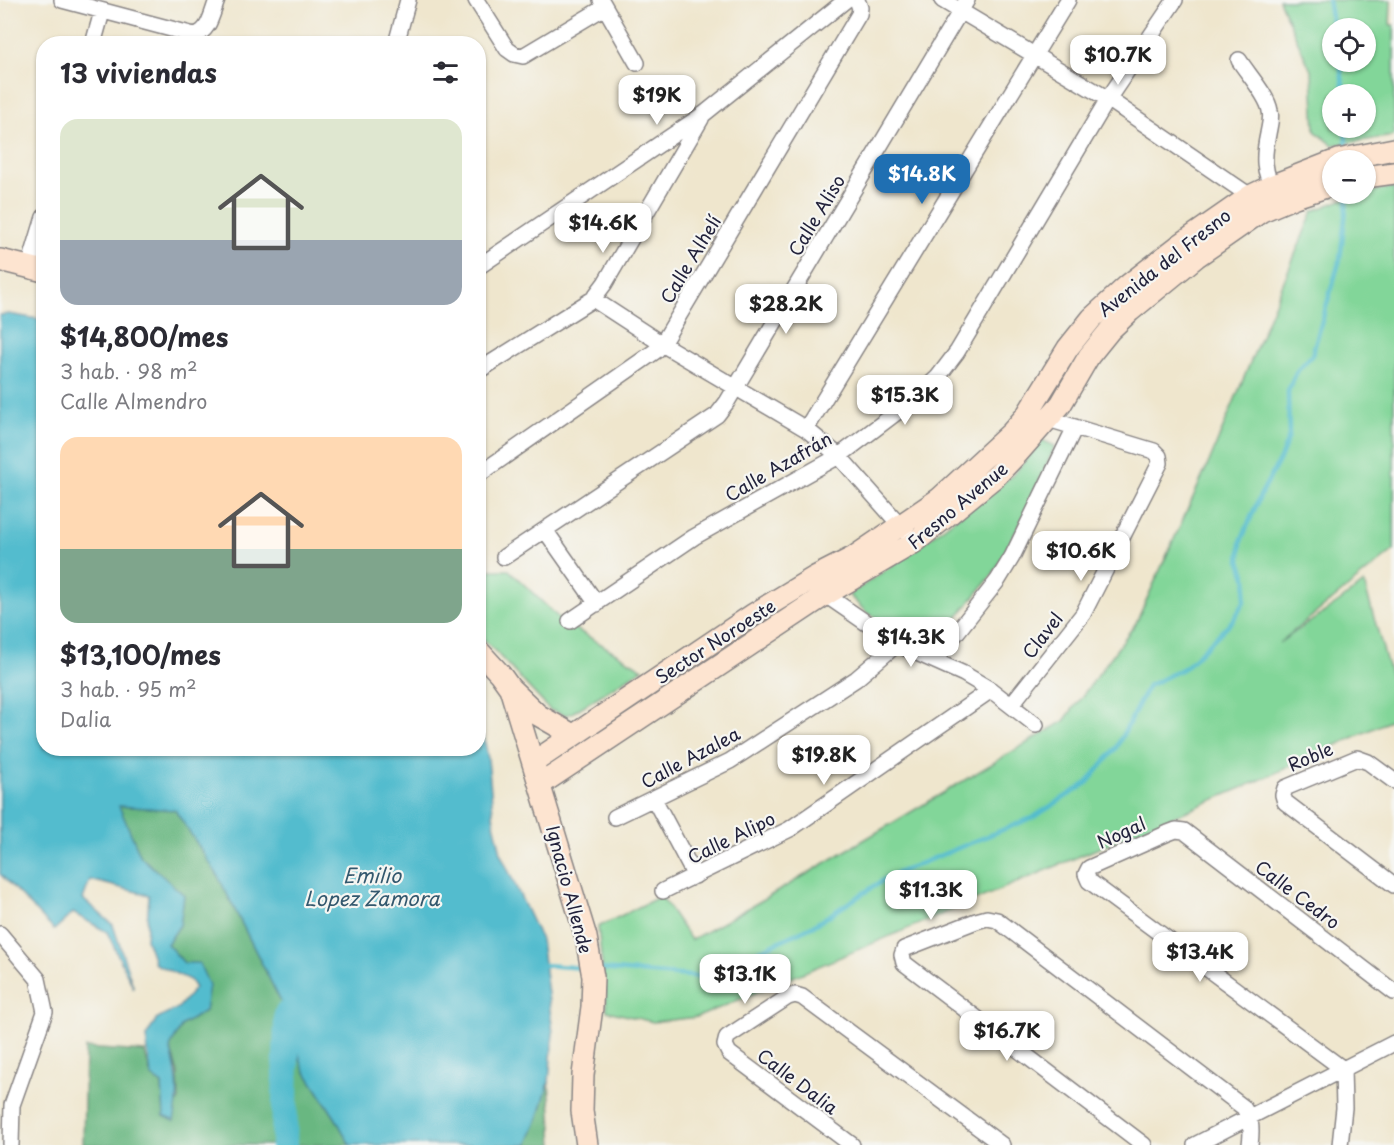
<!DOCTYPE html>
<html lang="es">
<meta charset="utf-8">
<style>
body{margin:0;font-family:"Playpen Sans",sans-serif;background:#f2f2f3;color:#2b2b33;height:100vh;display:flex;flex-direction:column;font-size:22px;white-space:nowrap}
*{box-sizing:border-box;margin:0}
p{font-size:20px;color:#7c7c81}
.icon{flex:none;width:33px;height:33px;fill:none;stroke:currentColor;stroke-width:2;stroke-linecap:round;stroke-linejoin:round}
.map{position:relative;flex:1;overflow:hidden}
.panel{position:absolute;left:36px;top:36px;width:450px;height:720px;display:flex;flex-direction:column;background:#fff;border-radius:24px;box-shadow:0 2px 4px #0004}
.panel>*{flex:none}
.buttons{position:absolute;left:1322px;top:18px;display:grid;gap:12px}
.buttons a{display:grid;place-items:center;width:54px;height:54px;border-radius:50%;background:#fff;box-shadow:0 2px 4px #0004;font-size:30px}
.price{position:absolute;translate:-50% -51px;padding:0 14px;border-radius:12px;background:#fff;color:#222;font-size:20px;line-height:39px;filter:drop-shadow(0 2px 3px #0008)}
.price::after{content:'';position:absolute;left:50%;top:36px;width:18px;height:14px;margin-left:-9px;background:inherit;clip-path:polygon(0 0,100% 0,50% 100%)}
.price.current{background:#1f6fb2;color:#fff}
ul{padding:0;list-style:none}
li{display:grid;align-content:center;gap:12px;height:318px;padding:0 24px}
li span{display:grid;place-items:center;height:186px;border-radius:18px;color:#555}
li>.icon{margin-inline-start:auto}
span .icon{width:108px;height:108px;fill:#fffc;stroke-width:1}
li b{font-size:26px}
h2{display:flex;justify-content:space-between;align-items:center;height:72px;padding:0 24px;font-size:26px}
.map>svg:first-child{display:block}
</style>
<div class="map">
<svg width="1394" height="1145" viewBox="0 0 1394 1145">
<rect width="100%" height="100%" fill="#f6f6f2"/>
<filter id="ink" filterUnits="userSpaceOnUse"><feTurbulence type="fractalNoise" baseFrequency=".0167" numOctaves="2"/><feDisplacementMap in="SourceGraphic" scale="12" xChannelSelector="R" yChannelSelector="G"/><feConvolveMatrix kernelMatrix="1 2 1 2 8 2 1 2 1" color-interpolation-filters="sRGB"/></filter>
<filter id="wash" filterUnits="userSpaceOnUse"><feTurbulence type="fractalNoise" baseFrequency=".008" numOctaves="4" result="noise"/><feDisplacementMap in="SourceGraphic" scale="24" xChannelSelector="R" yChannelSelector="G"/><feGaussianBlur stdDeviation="1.35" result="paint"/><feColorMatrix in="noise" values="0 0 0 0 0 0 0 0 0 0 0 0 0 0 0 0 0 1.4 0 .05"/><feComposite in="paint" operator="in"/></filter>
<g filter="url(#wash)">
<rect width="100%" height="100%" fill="#efe6cd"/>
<path fill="#82d699" stroke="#527c6a" stroke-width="1.5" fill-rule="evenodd" d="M1279 0H1391L1390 25H1394V136L1333 145 1315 131 1312 73ZM1332 28H1365V62H1332ZM1365 94V128H1332V94Z
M1394 187V550L1279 643 1339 602 1364 583 1394 687V719L1251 784 698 1017 653 1022 607 1011 598 927 661 896 691 940 768 897 1064 721 1136 623 1209 462 1313 211 1354 195Z
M1042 440 1055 446 1020 524 993 574 936 643 899 629 867 613 849 595 906 556 1014 474Z
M478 570H509L562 621 643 669 572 713 565 715 550 710 479 634Z"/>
<path fill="#69b781" stroke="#466c5e" stroke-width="1.5" d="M118 806 175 809 217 874 287 1014 303 1068 336 1119 350 1145H83L85 1048 145 1052 151 1076 162 1084 164 1116 179 1100 178 1073 170 1047 182 1025 205 1011 184 963 167 944 180 925 184 895 141 857Z
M549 1082 553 1145H527L538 1119Z"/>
<path fill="#52bcce" stroke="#3a6f84" stroke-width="1.5" d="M9 314 43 320 44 748H478L479 728 484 737 488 759 494 823 502 857 541 940 553 1033 549 1082 538 1119 527 1145H350L336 1119 303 1068 287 1014 217 874 175 810 119 806 141 857 184 895 180 925 167 944 184 963H199L209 985 205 1011 182 1025 170 1047C178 1075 180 1092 174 1121L164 1116 162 1084 151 1076 146 1037 156 1020 178 1008 195 988 190 980 155 964 146 939 149 895 90 880 83 899 113 925 134 989 107 932 73 913 54 930 0 874V315Z"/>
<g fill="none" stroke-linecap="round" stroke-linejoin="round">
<path stroke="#52bcce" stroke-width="4.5" d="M1328 0 1333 28
M1340 62 1344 94
M1345 128 1347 152
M544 965 584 968
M599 969 704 977 816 924 890 876 1034 817 1087 783 1116 748 1148 686 1186 667 1233 620 1244 602 1247 580 1240 561 1241 541 1260 496 1281 457 1289 436 1288 391 1297 371 1312 355 1340 259 1348 194"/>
<path stroke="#52bcce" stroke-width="26" d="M284 1145 287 1014"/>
</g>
</g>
<g filter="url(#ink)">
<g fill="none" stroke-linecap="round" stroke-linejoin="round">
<g stroke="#888484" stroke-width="18">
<path id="street" d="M62 0 194 35C209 33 212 13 217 0
M476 0 507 49 514 54 523 56 605 7
M601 0 637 63
M942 0 1108 99 1250 196 1255 202
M93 44 102 12
M396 44 408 0
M1239 60C1247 73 1268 96 1270 111 1272 119 1269 127 1268 134 1263 157 1263 172 1275 192
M29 267 44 217
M478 267 704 114 846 0
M593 299 662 344 806 429 839 456 907 533
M478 371 593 299 605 283 701 119
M806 429 1068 0
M478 475 657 350 662 344 859 14 860 8 857 0
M545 530 597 604
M504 557 717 415 727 402 967 0
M820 591 897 644 964 674 991 690 1036 725
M570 621 694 537 839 456 913 400 938 377 957 352 1108 99 1175 0
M935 660 998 580 1012 557 1075 427
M1011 705 1083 614 1160 463 1159 456 1154 451 1048 419
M1394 781 1368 762 1357 758 1285 788 1283 795 1285 802 1394 885
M654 799 695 876
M615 817 730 761 856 679 897 644
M663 891 790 829 991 690
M0 934 38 979 45 1012 12 1105 11 1145
M852 1145 729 1053 725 1045 727 1037 788 997 795 995 802 997 1002 1145
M1144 1145 904 963 902 955 904 949 976 921 987 918 997 920 1243 1107C1252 1120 1252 1129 1250 1145
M1195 1145 1394 1043
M1340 1145 1344 1108 1343 1069 1089 881 1086 874 1089 868 1168 833 1176 830 1184 831 1394 992"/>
</g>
<g stroke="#888484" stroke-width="24">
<path id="secondary" d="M1338 160 1394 149
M1365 177 1394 173
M0 260 44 271
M478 650 500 674 510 688 586 937 593 977 592 1007 583 1075 582 1111 587 1145
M511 689 538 715 573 735
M534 762 754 614 815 577 854 557 939 499 1012 432 1026 416 1068 348 1092 318 1127 286 1181 244 1250 196 1271 186 1332 162
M541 784 825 595 915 542 996 476 1017 454 1061 404 1089 356 1110 330 1130 311 1196 257 1262 211 1295 197 1332 185"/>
</g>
<use href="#street" stroke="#fff" stroke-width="15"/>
<use href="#secondary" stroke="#fde4d0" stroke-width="21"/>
</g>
</g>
<g text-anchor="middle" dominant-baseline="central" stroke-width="4.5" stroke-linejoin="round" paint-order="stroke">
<g font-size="18" fill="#22223b" stroke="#f6f6f2">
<text transform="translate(816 215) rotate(-59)">Calle Aliso</text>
<text transform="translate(690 259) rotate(-59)">Calle Alhelí</text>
<text transform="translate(1164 262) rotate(-38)">Avenida del Fresno</text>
<text transform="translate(778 466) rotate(-30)">Calle Azafrán</text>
<text transform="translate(957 505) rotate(-40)">Fresno Avenue</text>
<text transform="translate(1042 635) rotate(-52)">Clavel</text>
<text transform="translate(715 641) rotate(-33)">Sector Noroeste</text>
<text transform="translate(1310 756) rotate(-23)">Roble</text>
<text transform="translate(690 757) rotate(-28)">Calle Azalea</text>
<text transform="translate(1121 832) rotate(-24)">Nogal</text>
<text transform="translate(731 837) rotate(-26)">Calle Alipo</text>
<text transform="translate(570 889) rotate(75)">Ignacio Allende</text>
<text transform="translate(1298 894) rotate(37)">Calle Cedro</text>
<text transform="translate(798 1081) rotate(37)">Calle Dalia</text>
</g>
<g font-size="20" font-style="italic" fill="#33586e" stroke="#f6f6f2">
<text x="372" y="875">Emilio<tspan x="372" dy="23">Lopez Zamora</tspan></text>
</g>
</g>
</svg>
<div class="buttons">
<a><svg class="icon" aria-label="locate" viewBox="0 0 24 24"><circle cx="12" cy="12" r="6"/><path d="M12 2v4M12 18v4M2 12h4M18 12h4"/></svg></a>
<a>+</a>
<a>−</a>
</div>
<b class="price" style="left:1118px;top:86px">$10.7K</b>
<b class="price" style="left:657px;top:126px">$19K</b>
<b class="price current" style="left:922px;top:205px">$14.8K</b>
<b class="price" style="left:603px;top:254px">$14.6K</b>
<b class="price" style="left:786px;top:335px">$28.2K</b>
<b class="price" style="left:905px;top:426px">$15.3K</b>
<b class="price" style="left:1081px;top:582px">$10.6K</b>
<b class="price" style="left:911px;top:668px">$14.3K</b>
<b class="price" style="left:824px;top:786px">$19.8K</b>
<b class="price" style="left:931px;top:921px">$11.3K</b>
<b class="price" style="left:1200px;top:983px">$13.4K</b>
<b class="price" style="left:745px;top:1005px">$13.1K</b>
<b class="price" style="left:1007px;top:1062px">$16.7K</b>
<section class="panel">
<h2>13 viviendas<svg class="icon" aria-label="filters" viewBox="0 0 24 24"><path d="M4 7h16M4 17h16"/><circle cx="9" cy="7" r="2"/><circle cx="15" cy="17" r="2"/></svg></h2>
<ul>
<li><span style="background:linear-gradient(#dfe7d0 65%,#9aa5b1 0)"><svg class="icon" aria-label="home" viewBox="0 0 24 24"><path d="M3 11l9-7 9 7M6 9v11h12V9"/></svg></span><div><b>$14,800/mes</b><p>3 hab. · 98 m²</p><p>Calle Almendro</p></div></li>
<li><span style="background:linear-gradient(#ffd9b3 60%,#7fa58c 0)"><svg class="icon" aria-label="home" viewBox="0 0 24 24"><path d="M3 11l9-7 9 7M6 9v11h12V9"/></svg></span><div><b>$13,100/mes</b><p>3 hab. · 95 m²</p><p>Dalia</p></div></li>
</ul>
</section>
</div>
